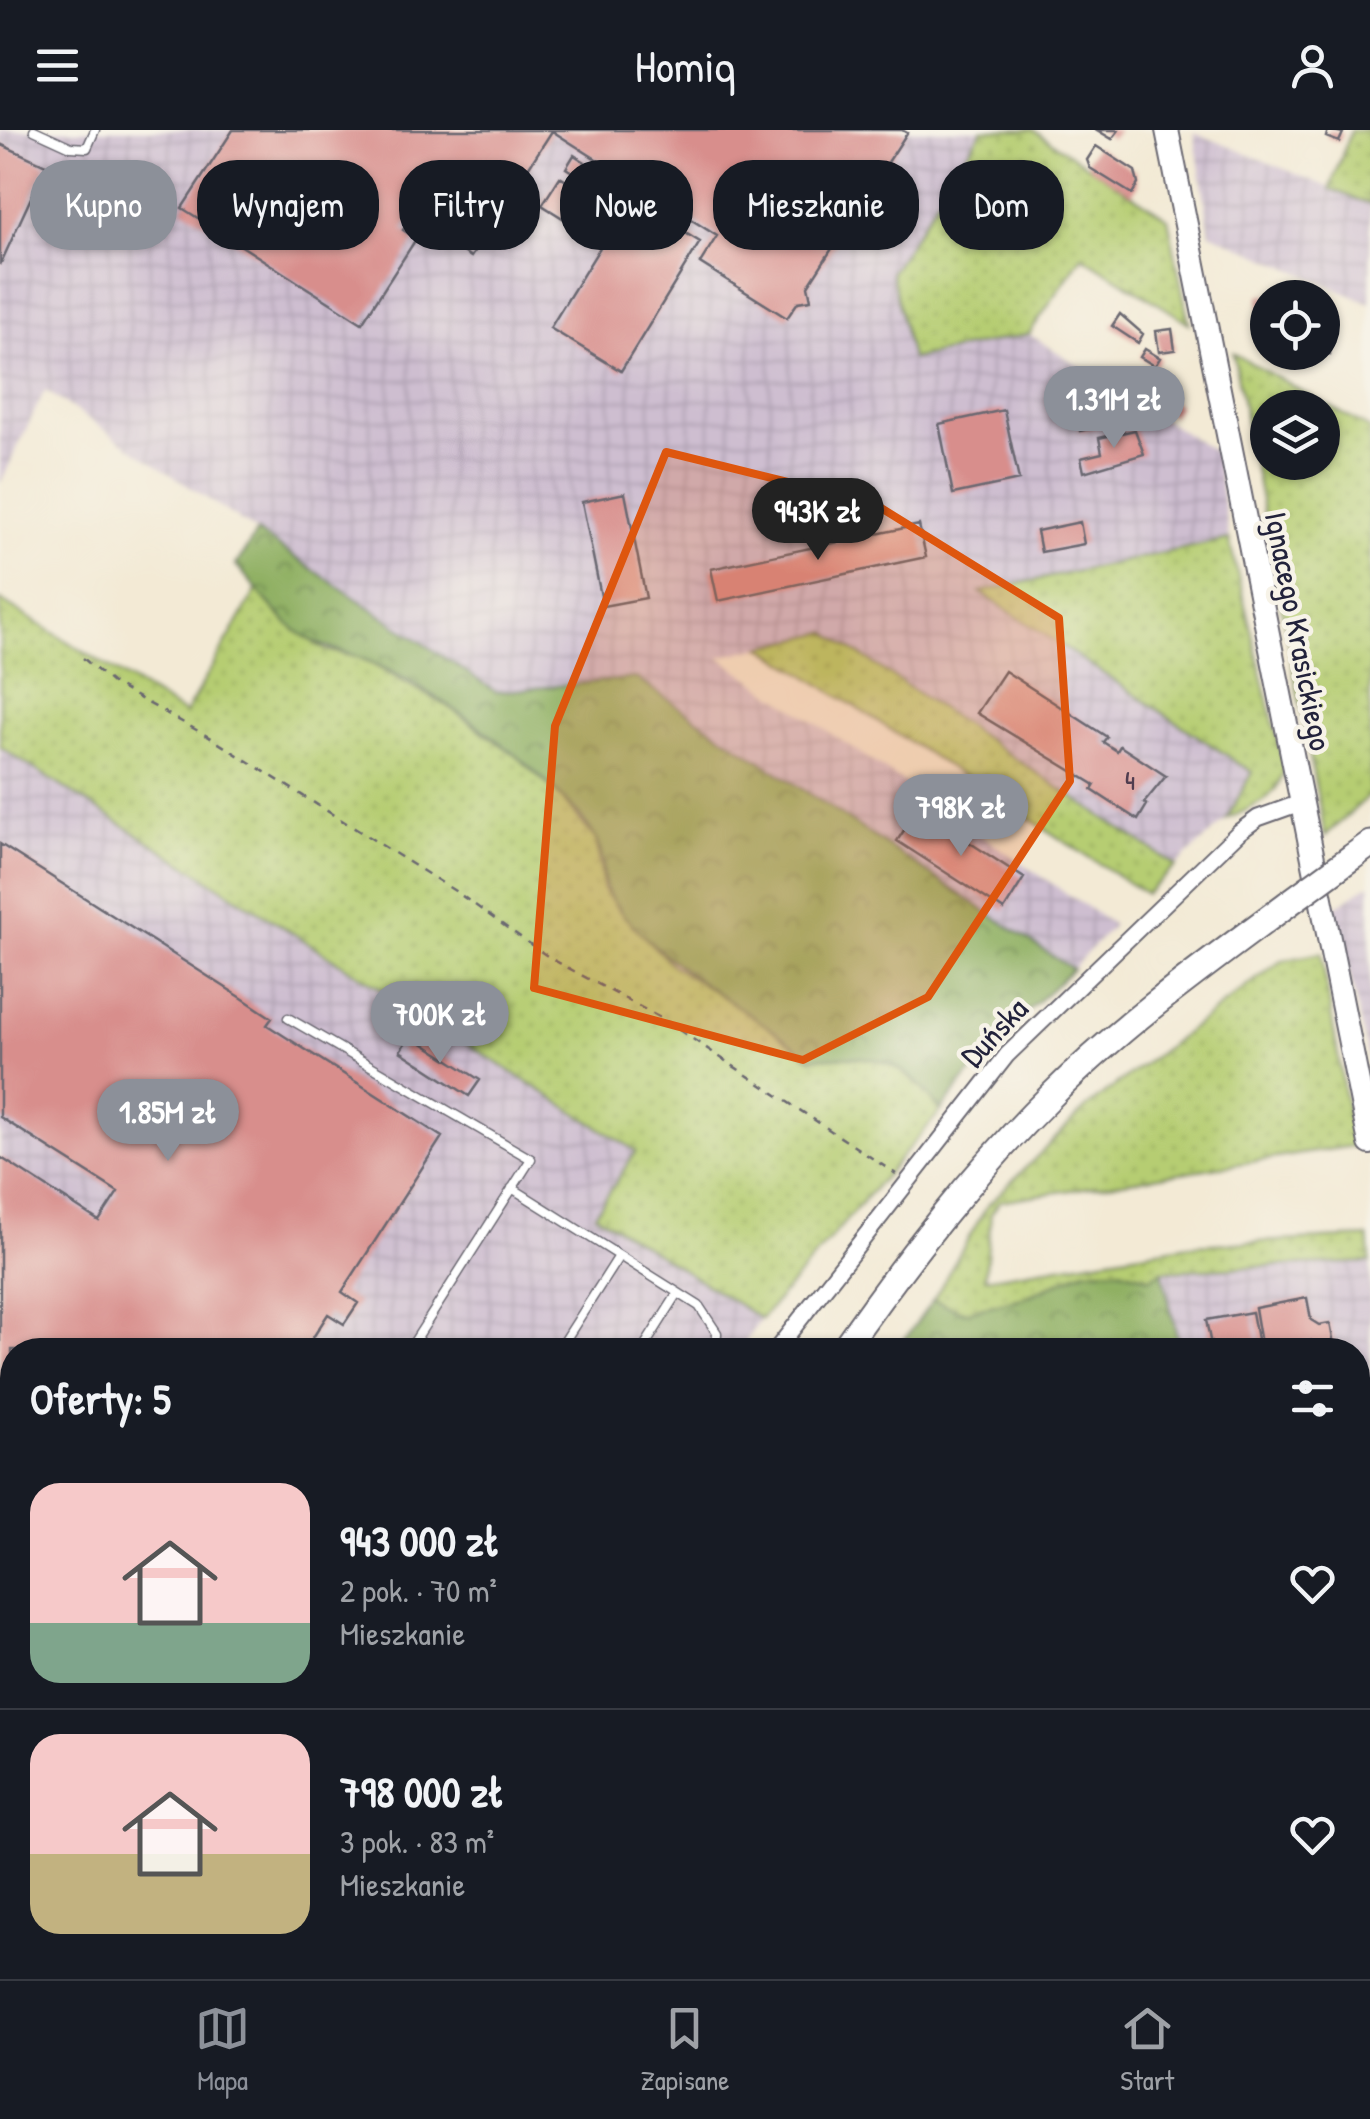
<!DOCTYPE html>
<html lang="pl">
<meta charset="utf-8">
<style>
body{margin:0;font-family:"Patrick Hand",sans-serif;background:#242831;color:#f1f3f6;height:100vh;display:flex;flex-direction:column;font-size:38px;white-space:nowrap}
*{box-sizing:border-box;margin:0}
p{font-size:32px;color:#9ea1a6}
.icon{flex:none;width:55px;height:55px;fill:none;stroke:currentColor;stroke-width:2;stroke-linecap:round;stroke-linejoin:round}
.map{position:relative;flex:1;overflow:hidden}
.side{position:absolute;left:0px;top:1208px;width:1370px;height:642px;display:flex;flex-direction:column;background:#171b24;border-radius:40px 40px 0 0;box-shadow:0 2px 8px #0004}
.side>*{flex:none}
.guide{position:absolute;left:30px;top:30px;width:1310px;height:90px;display:flex;gap:20px}
.fabs{position:absolute;left:1250px;top:150px;display:grid;gap:20px}
.fabs a{display:grid;place-items:center;width:90px;height:90px;border-radius:50%;background:#171b24;box-shadow:0 2px 8px #0004;font-size:50px}
.price{position:absolute;translate:-50% -85px;padding:0 22px;border-radius:35px;background:#8c9099;color:#fff;font-size:32px;line-height:65px;filter:drop-shadow(0 2px 5px #0008)}
.price::after{content:'';position:absolute;left:50%;top:60px;width:30px;height:22px;margin-left:-15px;background:inherit;clip-path:polygon(0 0,100% 0,50% 100%)}
.price.selected{background:#222;color:#fff}
ul{padding:0;list-style:none}
li{display:flex;align-items:center;gap:30px;height:250px;padding:0 30px}
li+li{border-top:2px solid #363941}
li span{display:grid;place-items:center;flex:none;width:280px;height:200px;border-radius:30px;color:#555}
li>.icon{margin-inline-start:auto}
span .icon{width:120px;height:120px;fill:#fffc;stroke-width:1}
li b{font-size:42px}
h2{display:flex;justify-content:space-between;align-items:center;height:120px;padding:0 30px;font-size:42px}
.chip{padding:0 35px;border-radius:40px;background:#171b24;box-shadow:0 2px 8px #0004;font-size:35px;line-height:90px}
.chip.selected{background:#8c9099;color:#fff}
header{display:flex;justify-content:space-between;align-items:center;height:130px;padding:0 30px;background:#171b24;font-size:45px;font-weight:600}
.tab-bar{display:flex;justify-content:space-around;align-items:center;height:140px;border-top:2px solid #363941;background:#171b24;font-size:28px;color:#9ea1a6}
.tab-bar a{display:grid;justify-items:center;gap:5px}
.tab-bar .selected{color:#8c9099}
.map>svg:first-child{display:block}
</style>
<header><svg class="icon" aria-label="menu" viewBox="0 0 24 24"><path d="M4 6h16M4 12h16M4 18h16"/></svg>Homiq<svg class="icon" aria-label="person" viewBox="0 0 24 24"><circle cx="12" cy="8" r="4"/><path d="M4 21q1-7 8-7t8 7"/></svg></header>
<div class="map">
<svg width="1370" height="1849" viewBox="0 0 1370 1849">
<defs>
<pattern id="industrial-grid" width="8" height="8" patternUnits="userSpaceOnUse" patternTransform="scale(2.5)"><rect width="8" height="8" fill="#cebed0"/><path d="M0 4h8M4 0v8" fill="none" stroke="#b1a3b4"/></pattern>
<pattern id="green-dots" width="8" height="8" patternUnits="userSpaceOnUse" patternTransform="scale(2.5)"><rect width="8" height="8" fill="#b6cd72"/><path d="M2 2h.1M6 6h.1" fill="none" stroke="#9cb064" stroke-width="1.8" stroke-linecap="round"/></pattern>
<pattern id="forest-crowns" width="20" height="18" patternUnits="userSpaceOnUse" patternTransform="scale(2.5)"><rect width="20" height="18" fill="#90b064"/><path d="M2 6a3 3 0 1 1 6 0M12 15a3 3 0 1 1 6 0" fill="none" stroke="#758f54"/></pattern>
</defs>
<rect width="100%" height="100%" fill="#f7f3e8"/>
<filter id="ink" filterUnits="userSpaceOnUse"><feTurbulence type="fractalNoise" baseFrequency=".01" numOctaves="2"/><feDisplacementMap in="SourceGraphic" scale="20" xChannelSelector="R" yChannelSelector="G"/><feConvolveMatrix kernelMatrix="1 2 1 2 8 2 1 2 1" color-interpolation-filters="sRGB"/></filter>
<filter id="wash" filterUnits="userSpaceOnUse"><feTurbulence type="fractalNoise" baseFrequency=".0048" numOctaves="4" result="noise"/><feDisplacementMap in="SourceGraphic" scale="40" xChannelSelector="R" yChannelSelector="G"/><feGaussianBlur stdDeviation="2.25" result="paint"/><feColorMatrix in="noise" values="0 0 0 0 0 0 0 0 0 0 0 0 0 0 0 0 0 1.4 0 .05"/><feComposite in="paint" operator="in"/></filter>
<g filter="url(#wash)">
<rect width="100%" height="100%" fill="#f3ead5"/>
<path fill="url(#industrial-grid)" d="M0 0H982L891 142 911 228 1029 204 1215 322 1229 409 982 462 1253 642 1227 689 1176 736 826 502 719 527 1113 795 1072 839 636 548 496 562 45 260 0 354Z
M1194 2 1370 74V173L1210 103Z
M0 617 637 1021 596 1084 761 1189 740 1220H12V1838H111L104 1849H0Z
M1370 754V931L1369 932 1335 777Z
M1370 1132V1250L1358 1252V1220H1180L1162 1141Z"/>
<path fill="url(#green-dots)" stroke="#6c7856" stroke-width="2.5" fill-rule="evenodd" d="M982 0H1033L1168 88 1189 193 1082 126 1029 204 911 229 891 142Z
M1351 0H1370V74L1330 59Z
M1233 223 1370 299V665L1325 706ZM1268 278H1322V332H1268Z
M1229 409 1284 636C1280 669 1254 676 1227 689L1252 642 980 462Z
M257 459 295 500 326 520 361 528 447 576 513 623 560 666 597 711 603 759 626 788 673 836 770 895 811 928C876 924 901 927 941 981L761 1189 595 1084 636 1021 0 617V470L185 584Z
M826 502 1176 736 1146 764 762 517Z
M1321 823 1353 1016 1000 1071 991 1084 985 1148 1190 1115 1368 1107 1370 1132 1162 1141 1150 1148 1119 1139 1086 1140 1024 1168 964 1182 933 1170 987 1076 1087 977 1281 831Z
M1370 1445V1632L1358 1639V1451Z
M1358 1784 1370 1811V1826L1358 1832Z
M427 1838H565L550 1849H418Z
M782 1838H1348L1331 1849H765Z"/>
<path fill="url(#forest-crowns)" stroke="#596950" stroke-width="2.5" d="M257 402 496 562 636 548 1072 839 995 912 941 981C901 927 876 924 811 928 749 879 678 846 625 787 591 748 611 746 597 712 586 684 537 643 514 624 477 593 405 544 360 528 337 519 318 517 298 502 275 484 255 456 236 435Z
M1119 1139 1150 1148 1162 1141 1180 1220H897L933 1170 964 1182 1024 1168 1086 1140Z
M1370 1250V1376L1358 1381V1252Z"/>
<g id="blocks">
<path fill="#d88e8c" d="M233 0H902L907 3 883 40 895 48 864 97 851 89 808 156 811 170 798 172 787 188 700 133 717 106 552 1 471 127 411 88 403 100 416 109 362 193 182 78Z
M1097 0H1119L1112 9Z
M1328 0 1343 3 1339 12 1326 7Z
M0 14 46 35 0 135Z
M1096 16 1135 41 1138 54 1132 64 1090 38 1087 30Z
M574 25 585 32 577 45 566 38Z
M560 47 606 76 588 104 542 75Z
M630 69 700 112 621 241 550 198Z
M1268 164V191H1259V165Z
M1120 184 1143 204 1138 213 1112 196Z
M1322 191 1332 192 1330 224 1322 223Z
M1172 199 1175 220 1159 222 1156 201Z
M1145 219 1160 228 1155 236 1140 227Z
M1130 246 1179 275 1172 286 1124 255Z
M1004 280 1019 350 953 364 939 294Z
M1099 282 1102 296 1080 301 1077 287Z
M1135 300 1144 324 1084 342 1081 328 1102 323 1099 308Z
M625 363 646 468 603 476 582 372Z
M1080 392 1084 414 1041 422 1037 401Z
M919 395 926 427 718 471 711 439Z
M1005 541 1107 607 1103 612 1117 621 1120 616 1166 646 1144 673 1147 675 1138 690 1092 660 1095 655 977 583Z
M918 679 1024 748 1004 780 897 711Z
M0 714 242 868 272 888 267 895 442 1007 342 1162 358 1173 344 1194 328 1184 305 1220H12V1675L0 1694V1027L99 1091 118 1062 0 987Z
M410 905 480 950 469 966 400 921Z
M1307 1168 1311 1190 1319 1195 1330 1193 1335 1220H1313L1311 1211 1262 1220 1255 1178Z
M1252 1182 1259 1220H1212L1206 1190Z
M1366 1392 1370 1421 1358 1426V1396Z"/>
</g>
</g>
<g filter="url(#ink)">
<use href="#blocks" fill-opacity="0" stroke="#6b6871" stroke-width="2.5"/>
<g fill="none" stroke-linecap="round" stroke-linejoin="round">
<g stroke="#6b6871" stroke-width="11">
<path id="lane" d="M34 0 71 17 87 18 95 0
M288 888 531 1029 409 1220
M512 1058 699 1176 717 1203 716 1220
M559 1220 619 1126
M642 1220 678 1163
M3 1849 12 1835"/>
</g>
<g stroke="#6b6871" stroke-width="19">
<path id="street" d="M776 1220 1007 925 1239 702 1258 688 1300 673"/>
</g>
<g stroke="#6b6871" stroke-width="26">
<path id="secondary" d="M1167 0 1370 1013"/>
</g>
<g stroke="#6b6871" stroke-width="29">
<path id="primary" d="M1352 727 1370 714
M843 1220C906 1130 973 1043 1051 966 1124 893 1207 834 1289 773
M392 1849 400 1838"/>
</g>
<path stroke="#6b6871" stroke-width="2.5" stroke-dasharray="8 8" stroke-linecap="butt" d="M83 528 112 553 209 607 455 761 550 828 664 890 896 1044
M1358 1376 1370 1371
M548 1849 561 1838"/>
<use href="#lane" stroke="#fff" stroke-width="8"/>
<use href="#street" stroke="#fff" stroke-width="15"/>
<use href="#secondary" stroke="#fff" stroke-width="22"/>
<use href="#primary" stroke="#fff" stroke-width="25"/>
<g stroke="#6b6871" stroke-width="29" stroke-linecap="butt">
<path id="primary-bridge" d="M1289 773 1352 727"/>
</g>
<use href="#primary-bridge" stroke="#fff" stroke-width="25"/>
</g>
</g>
<path fill="#de560e" fill-opacity="0.2" stroke="#de560e" stroke-width="8" stroke-linejoin="round" d="M666 322 873 373 1059 488 1070 651 928 867 803 930 534 858 555 596Z"/>
<g text-anchor="middle" dominant-baseline="central" stroke-width="9" stroke-linejoin="round" paint-order="stroke">
<g font-size="28" fill="#503d4f">
<text x="1130" y="650">4</text>
</g>
<g font-size="32" fill="#22223b" stroke="#f7f3e8">
<text transform="translate(1299 501) rotate(79)">Ignacego Krasickiego</text>
<text transform="translate(994 902) rotate(-47)">Duńska</text>
</g>
</g>
</svg>
<div class="fabs">
<a><svg class="icon" aria-label="locate" viewBox="0 0 24 24"><circle cx="12" cy="12" r="6"/><path d="M12 2v4M12 18v4M2 12h4M18 12h4"/></svg></a>
<a><svg class="icon" aria-label="layers" viewBox="0 0 24 24"><path d="M12 4l9 5-9 5-9-5zM3 14l9 5 9-5"/></svg></a>
</div>
<b class="price" style="left:1114px;top:321px">1.31M zł</b>
<b class="price selected" style="left:818px;top:433px">943K zł</b>
<b class="price" style="left:961px;top:729px">798K zł</b>
<b class="price" style="left:440px;top:936px">700K zł</b>
<b class="price" style="left:168px;top:1034px">1.85M zł</b>
<div class="guide">
<a class="chip selected">Kupno</a>
<a class="chip">Wynajem</a>
<a class="chip">Filtry</a>
<a class="chip">Nowe</a>
<a class="chip">Mieszkanie</a>
<a class="chip">Dom</a>
</div>
<section class="side">
<h2>Oferty: 5<svg class="icon" aria-label="filters" viewBox="0 0 24 24"><path d="M4 7h16M4 17h16"/><circle cx="9" cy="7" r="2"/><circle cx="15" cy="17" r="2"/></svg></h2>
<ul>
<li><span style="background:linear-gradient(#f6c9c9 70%,#7fa58c 0)"><svg class="icon" aria-label="home" viewBox="0 0 24 24"><path d="M3 11l9-7 9 7M6 9v11h12V9"/></svg></span><div><b>943 000 zł</b><p>2 pok. · 70 m²</p><p>Mieszkanie</p></div><svg class="icon" aria-label="heart" viewBox="0 0 24 24"><path d="M12 20l-8-8c-3-5 5-10 8-4 3-6 11-1 8 4z"/></svg></li>
<li><span style="background:linear-gradient(#f6c9c9 60%,#c2b280 0)"><svg class="icon" aria-label="home" viewBox="0 0 24 24"><path d="M3 11l9-7 9 7M6 9v11h12V9"/></svg></span><div><b>798 000 zł</b><p>3 pok. · 83 m²</p><p>Mieszkanie</p></div><svg class="icon" aria-label="heart" viewBox="0 0 24 24"><path d="M12 20l-8-8c-3-5 5-10 8-4 3-6 11-1 8 4z"/></svg></li>
</ul>
</section>
</div>
<nav class="tab-bar">
<a class="selected"><svg class="icon" aria-label="map" viewBox="0 0 24 24"><path d="M3 6l6-2 6 2 6-2v14l-6 2-6-2-6 2zM9 4v14M15 6v14"/></svg>Mapa</a>
<a><svg class="icon" aria-label="saved" viewBox="0 0 24 24"><path d="M7 4h10v16l-5-4-5 4z"/></svg>Zapisane</a>
<a><svg class="icon" aria-label="home" viewBox="0 0 24 24"><path d="M3 11l9-7 9 7M6 9v11h12V9"/></svg>Start</a>
</nav>
